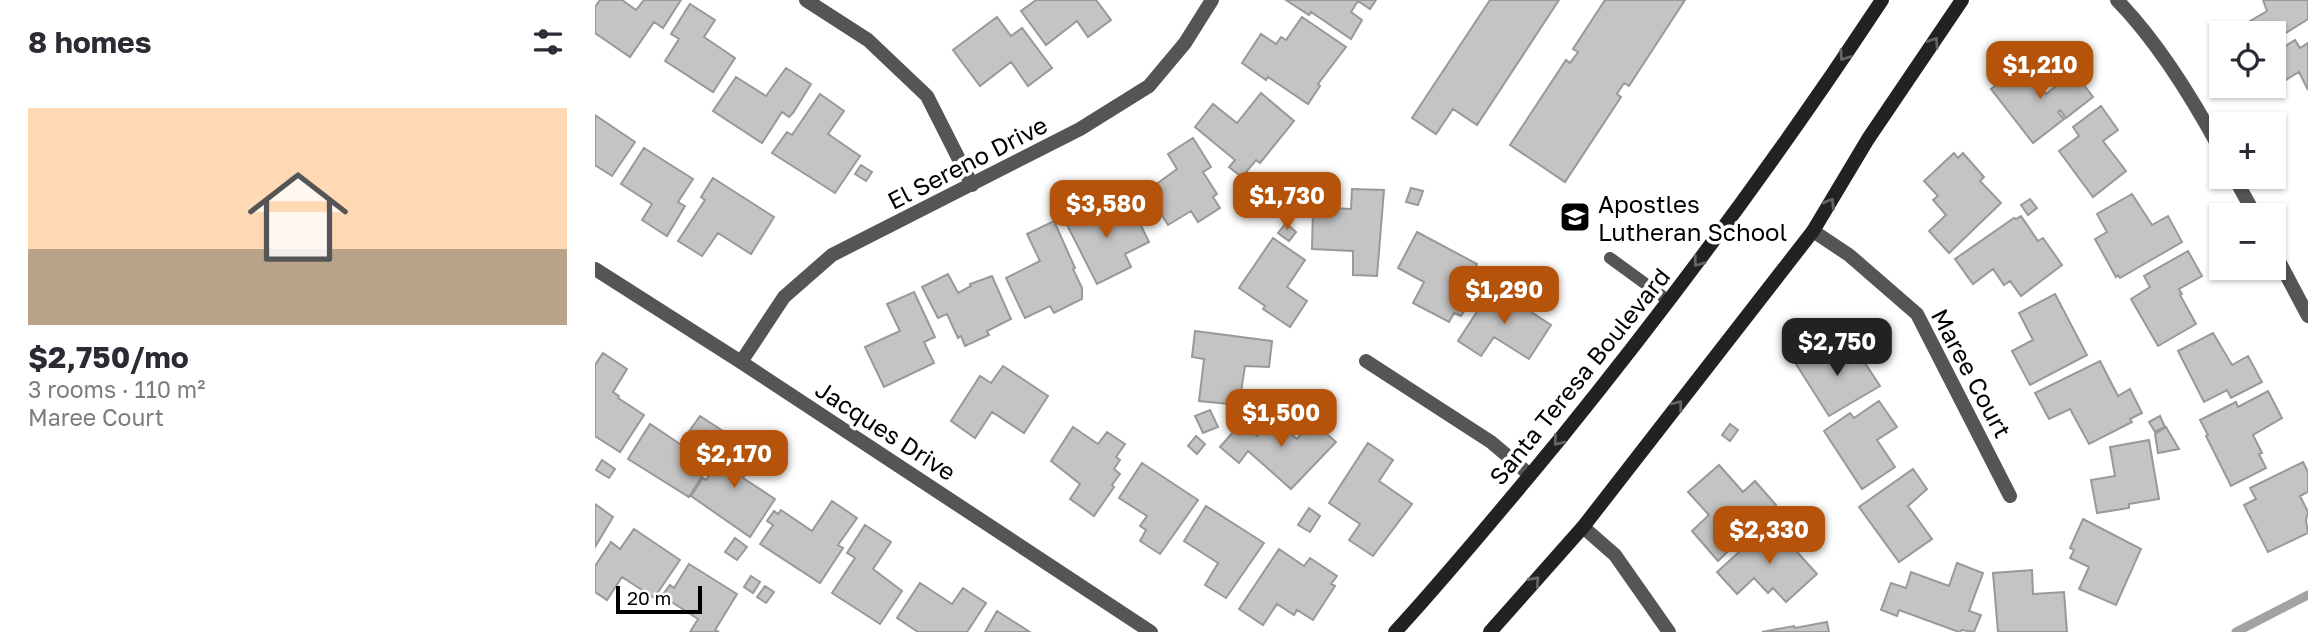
<!DOCTYPE html>
<meta charset="utf-8">
<style>
body{margin:0;font-family:"Golos Text",sans-serif;background:#f2f2f3;color:#2b2b33;height:100vh;display:flex;flex-direction:column;font-size:26px;white-space:nowrap}
*{box-sizing:border-box;margin:0}
p{font-size:23px;color:#7c7c81}
.icon{flex:none;width:38px;height:38px;fill:none;stroke:currentColor;stroke-width:2;stroke-linecap:round;stroke-linejoin:round}
.map{position:relative;flex:1;overflow:hidden}
.details{display:flex;flex-direction:column;background:#fff;width:595px}
.details>*{flex:none}
.fabs{position:absolute;left:1614px;top:21px;display:grid;gap:14px}
.fabs a{display:grid;place-items:center;width:77px;height:77px;border-radius:0px;background:#fff;box-shadow:0 2px 5px #0004;font-size:35px}
.scale{position:absolute;left:21px;bottom:18px;width:86px;box-sizing:border-box;padding-left:7px;border:4px solid #000;border-top:0;font-size:19px;line-height:24px;white-space:nowrap;color:#000;-webkit-text-stroke:5px #fff;paint-order:stroke}
.price{position:absolute;translate:-50% -60px;padding:0 16px;border-radius:14px;background:#b45309;color:#fff;font-size:23px;line-height:46px;filter:drop-shadow(0 2px 4px #0008)}
.price::after{content:'';position:absolute;left:50%;top:42px;width:21px;height:16px;margin-left:-10px;background:inherit;clip-path:polygon(0 0,100% 0,50% 100%)}
.price.selected{background:#222;color:#fff}
ul{padding:0;list-style:none}
li{display:grid;align-content:center;gap:14px;height:371px;padding:0 28px}
li+li{border-top:2px solid #e1e1e2}
li span{display:grid;place-items:center;height:217px;border-radius:0px;color:#555}
li>.icon{margin-inline-start:auto}
span .icon{width:126px;height:126px;fill:#fffc;stroke-width:1}
li b{font-size:30px}
h2{display:flex;justify-content:space-between;align-items:center;height:84px;padding:0 28px;font-size:30px}
main{display:flex;flex:1;min-height:0}
.map>svg:first-child{display:block}
</style>
<main>
<section class="details">
<h2>8 homes<svg class="icon" aria-label="filters" viewBox="0 0 24 24"><path d="M4 7h16M4 17h16"/><circle cx="9" cy="7" r="2"/><circle cx="15" cy="17" r="2"/></svg></h2>
<ul>
<li><span style="background:linear-gradient(#ffd9b3 65%,#b9a48a 0)"><svg class="icon" aria-label="home" viewBox="0 0 24 24"><path d="M3 11l9-7 9 7M6 9v11h12V9"/></svg></span><div><b>$2,750/mo</b><p>3 rooms · 110 m²</p><p>Maree Court</p></div></li>
</ul>
</section>
<div class="map">
<svg width="1713" height="632" viewBox="0 0 1713 632">
<rect width="100%" height="100%" fill="#fff"/>
<g fill="none" stroke-linecap="round" stroke-linejoin="round">
<path stroke="#a3a3a3" stroke-width="9" d="M1641 632 1713 595"/>
</g>
<path fill="#c4c4c4" stroke="#999" stroke-width="2" d="M5 0H27L41 10 49 0H86L68 28 59 22 35 57 0 33V7Z
M441 0H501L516 20 493 37 482 21 451 45 426 11Z
M691 0H781L775 9 763 1 756 12 767 20 756 39 716 12 714 15Z
M895 0H964L882 125 858 109 841 134 817 118Z
M1010 0H1090L1034 86 1029 83 1022 94 1026 97 970 182 915 145 971 60 975 63 983 52 978 49Z
M1668 0H1713V19L1678 41V33H1655L1650 24 1672 11Z
M95 4 120 20 109 37 140 58 118 92 70 61 84 39 76 34Z
M402 17 416 36 427 28 457 68 433 86 416 62 385 86 358 50Z
M707 17 751 47 723 84 725 86 713 104 673 77 671 80 647 63 666 34 681 44 686 37 691 40Z
M1700 40 1705 48 1713 43V90L1704 72 1686 83 1678 71V54Z
M1429 64 1451 94 1479 72 1498 97 1471 118 1465 110 1463 112 1469 119 1438 143 1396 89Z
M191 68 216 84 198 113 194 117 187 112 167 143 118 111 141 77 171 96Z
M666 93 699 121 665 163 661 160 647 177 634 167 640 160 600 127 618 104 642 123Z
M225 94 249 111 233 134 265 156 240 193 177 153 192 132 197 135Z
M1506 106 1523 130 1508 141 1531 171 1498 197 1464 151 1484 136 1478 127Z
M0 115 40 142 17 176 0 165Z
M598 138 616 167 608 172 622 194 618 197 625 208 603 222 596 211 573 225 552 191 582 169 573 154Z
M49 148 98 179 83 202 90 206 72 236 47 220 57 204 26 184Z
M1359 153 1363 158 1368 153 1389 177 1385 181 1406 203 1354 253 1334 231 1351 215 1338 200 1343 196 1329 181Z
M266 165 277 172 271 181 260 174Z
M118 178 179 217 156 254 123 233 107 256 83 241 110 200 106 197Z
M706 178 713 191 705 195 698 182Z
M696 183 703 196 689 203 682 191Z
M816 188 828 191 823 205 811 202Z
M757 189 789 190 782 276 758 275V251L717 249 718 207 756 209Z
M1537 194 1557 225 1573 216 1587 242 1525 278 1523 275 1521 277 1500 239 1512 232 1502 214Z
M1435 199 1442 208 1433 215 1426 205Z
M493 205 502 222 536 205 554 242 530 254 536 267 502 284 468 217Z
M1426 216 1443 241 1448 238 1467 265 1426 296 1415 281 1409 285 1398 269 1378 284 1360 259 1419 218 1421 219Z
M459 221 480 268 478 269 487 288V299L459 313 455 306 430 318 411 278 445 261 432 234Z
M691 223 701 232 694 241 683 233Z
M822 232 882 264 869 289 880 294 866 316 859 313 854 322 818 303 829 282 803 268Z
M678 238 710 260 692 287 712 301 695 327 668 309 670 306 644 288Z
M1593 251 1607 276 1584 289 1587 294 1585 295 1601 324 1563 346 1536 299 1555 287 1549 276Z
M353 274 363 293 376 286 375 284 397 276 416 319 392 331 394 335 370 346 366 336 363 338 352 314 343 318 327 287Z
M898 287 956 325 934 359 899 337 886 356 863 341Z
M319 292 340 337 329 342 339 363 289 387 270 347 305 331 292 304Z
M1460 294 1492 355 1435 385 1417 351 1438 340 1424 313Z
M600 331 677 341 674 367 650 366 644 405 604 401 609 359 597 357Z
M1618 333 1637 365 1653 356 1667 382 1636 398 1632 390 1609 402 1583 351Z
M1232 343 1245 363 1262 351 1285 386 1234 416 1201 364Z
M8 353 32 369 18 392 24 396 23 398 49 415 25 452 0 436V365Z
M1505 361 1523 396 1535 389 1547 413 1535 419 1537 422 1494 444 1475 409 1454 419 1440 393Z
M408 366 453 396 429 433 397 412 380 438 356 421 385 376 396 383Z
M1673 391 1687 418 1658 435 1667 453 1664 454 1671 468 1636 486 1611 436 1613 435 1605 420 1641 402 1643 407Z
M1284 401 1302 427 1282 440 1300 467 1267 489 1229 431 1255 413 1259 418Z
M615 410 623 427 608 433 600 416Z
M105 416 131 433 112 461 115 463 94 497 33 459 55 424 85 444Z
M1565 416 1570 427 1560 432 1554 422Z
M678 418 702 439 717 421 741 442 696 489 653 451 644 463 625 447 647 422 662 436Z
M1135 424 1143 430 1135 441 1127 435Z
M478 427 503 444 512 432 530 444 521 457 525 460 519 469 525 474 517 485 519 487 499 516 475 499 485 484 456 461Z
M1571 427 1584 449 1563 453 1560 434Z
M601 436 610 444 602 454 593 446Z
M138 439 163 455 148 478 180 499 155 537 96 496 108 478 111 480Z
M1554 440 1564 499 1534 504V508L1502 513 1496 480 1520 476 1515 447Z
M773 443 798 460 784 481 817 504 778 556 754 540 765 524 734 503Z
M7 460 20 469 14 478 1 470Z
M1708 462 1713 472V492L1705 496 1713 512 1711 520 1713 533 1673 552 1649 505 1661 499 1655 488Z
M547 463 603 500 565 554 545 541 551 530 545 526 552 516 524 498Z
M1124 465 1148 492 1160 481 1181 505 1123 561 1097 531 1114 515 1093 492Z
M1318 469 1332 489 1313 506 1337 539 1304 562 1264 507Z
M237 501 262 518 243 545 248 548 225 583 165 544 178 525 172 521 179 511 183 514 186 510 217 531Z
M0 504 18 517 0 547Z
M611 506 669 543 631 598 610 585 623 563 589 541Z
M714 508 725 516 715 532 703 525Z
M1488 519 1546 549 1521 605 1484 589 1494 567 1475 558 1479 550 1475 548Z
M1176 523 1222 574 1191 602 1178 588 1173 593 1159 578 1142 594 1122 572Z
M270 525 296 542 278 569 307 591 285 624 237 593 260 558 252 553Z
M39 529 85 560 59 598 27 577 12 600 0 592V566L16 542 25 549Z
M140 538 152 547 142 560 130 552Z
M684 549 709 566 715 558 742 576 736 584 740 586 718 620 702 610 699 615 682 604 668 625 644 609Z
M1362 563 1388 573 1374 611 1386 615 1379 632 1367 630 1364 632 1304 610 1302 616 1286 610 1296 583 1311 588 1316 572 1354 586Z
M94 564 142 594 120 630 124 632H95L103 619 72 599 74 595 69 593 75 585 79 588Z
M1437 570 1438 594 1469 592 1472 632H1403L1398 573Z
M156 576 165 582 158 593 149 587Z
M325 583 357 604 368 588 391 603 372 632H323L302 618Z
M170 586 179 592 171 603 162 597Z
M402 611 435 632H390Z
M1232 622 1234 632H1167L1199 626 1200 628Z"/>
<g fill="none" stroke-linecap="round" stroke-linejoin="round">
<path stroke="#555" stroke-width="12" d="M1015 258 1074 301"/>
<path stroke="#555" stroke-width="14" d="M211 0 273 40 332 96 377 185
M1522 0C1563 42 1598 99 1626 151
M1639 177 1660 215
M1218 231 1254 255 1322 314 1415 496
M1678 250 1713 316
M0 269 146 362 556 632
M771 361 896 442 935 475
M146 362 189 297 237 255 485 129 554 86 590 43 617 0
M988 527 1020 555 1074 632"/>
<path stroke="#222" stroke-width="14" d="M800 632C857 570 911 504 965 439 1079 298 1187 152 1287 0
M895 632 988 527 1218 231 1273 139 1367 0"/>
</g>
<defs><path id="oneway-chevron" d="M-2-3.5L2.5 0L-2 3.5" fill="none" stroke-width="1.6" stroke-linecap="round" stroke-linejoin="round" transform="scale(1.75)"/></defs>
<g stroke="#646464">
<use href="#oneway-chevron" transform="translate(1339 42) rotate(-56)"/>
<use href="#oneway-chevron" transform="translate(1249 56) rotate(124)"/>
<use href="#oneway-chevron" transform="translate(1235 203) rotate(-59)"/>
<use href="#oneway-chevron" transform="translate(1103 262) rotate(127)"/>
<use href="#oneway-chevron" transform="translate(1083 405) rotate(-52)"/>
<use href="#oneway-chevron" transform="translate(963 441) rotate(129)"/>
<use href="#oneway-chevron" transform="translate(940 581) rotate(-48)"/>
</g>
<defs>
<g id="school-square" transform="scale(1.575)"><rect x="-9" y="-9" width="18" height="18" rx="4" fill="#000" stroke="#fff"/><path d="M0-5L7-2L0 1L-7-2ZM-4 1L0 2.5L4 1V4Q0 6-4 4Z" fill="#fff"/></g>
</defs>
<g fill-rule="evenodd">
<use href="#school-square" x="980" y="217"/>
</g>
<g text-anchor="middle" dominant-baseline="central" stroke-width="7" stroke-linejoin="round" paint-order="stroke">
<g font-size="24" fill="#000" stroke="#fff">
<text transform="translate(372 162) rotate(-27)">El Sereno Drive</text>
<text transform="translate(1377 373) rotate(62)">Maree Court</text>
<text transform="translate(984 376) rotate(-51)">Santa Teresa Boulevard</text>
<text transform="translate(291 430) rotate(33)">Jacques Drive</text>
</g>
<g font-size="24" fill="#000" stroke="#fff" text-anchor="start">
<text x="1003" y="203">Apostles<tspan x="1003" dy="28">Lutheran School</tspan></text>
</g>
</g>
</svg>
<div class="fabs">
<a><svg class="icon" aria-label="locate" viewBox="0 0 24 24"><circle cx="12" cy="12" r="6"/><path d="M12 2v4M12 18v4M2 12h4M18 12h4"/></svg></a>
<a>+</a>
<a>−</a>
</div>
<div class="scale">20 m</div>
<b class="price" style="left:1445px;top:101px">$1,210</b>
<b class="price" style="left:692px;top:232px">$1,730</b>
<b class="price" style="left:511px;top:240px">$3,580</b>
<b class="price" style="left:909px;top:326px">$1,290</b>
<b class="price selected" style="left:1242px;top:378px">$2,750</b>
<b class="price" style="left:686px;top:449px">$1,500</b>
<b class="price" style="left:139px;top:490px">$2,170</b>
<b class="price" style="left:1174px;top:566px">$2,330</b>
</div>
</main>
